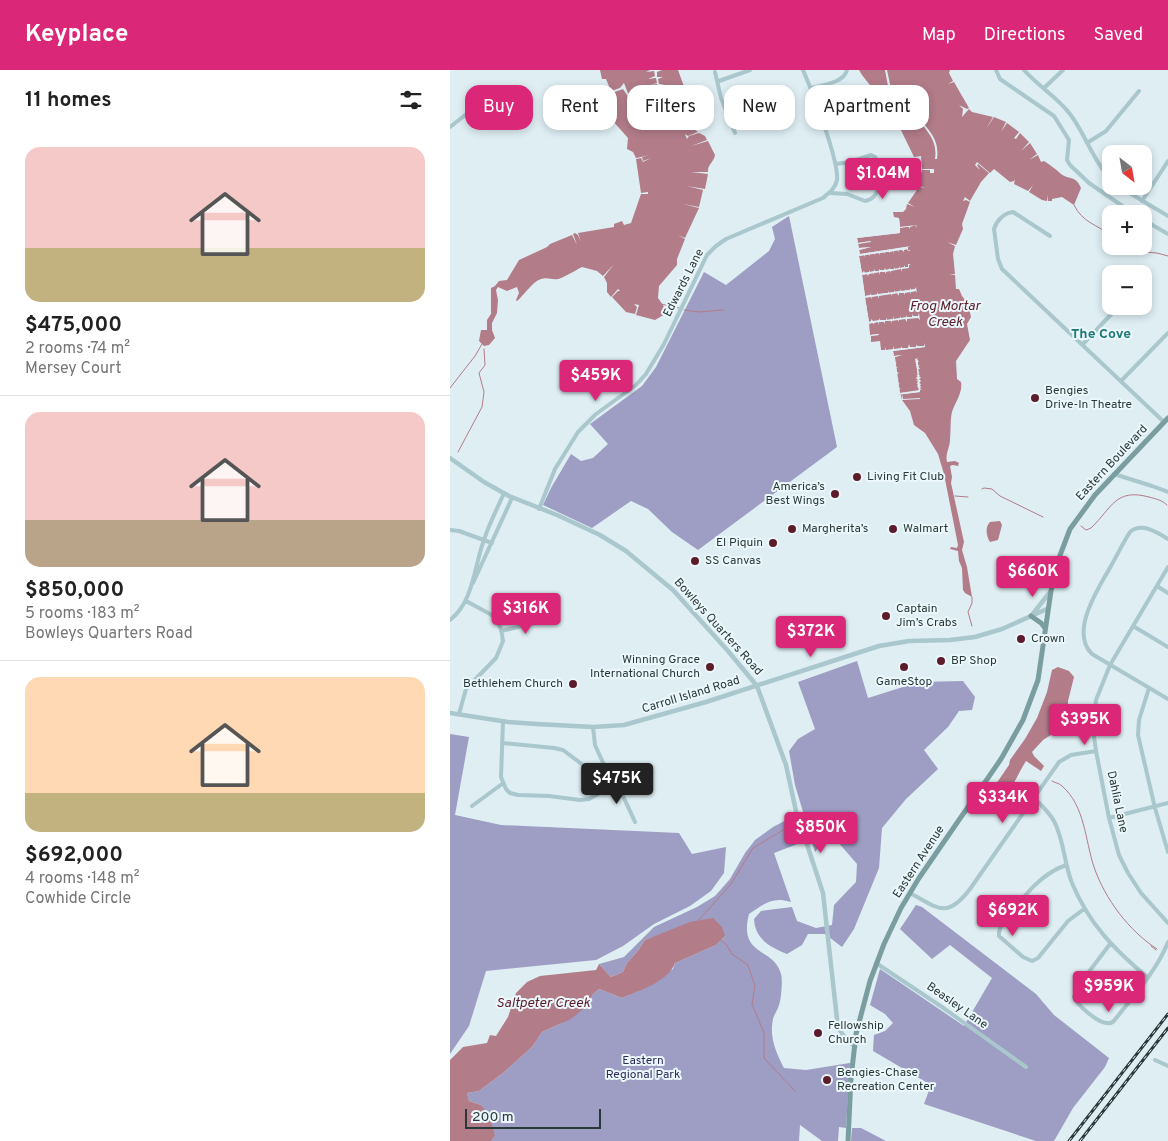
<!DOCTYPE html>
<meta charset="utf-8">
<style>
body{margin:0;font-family:Overpass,sans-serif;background:#f6f6f6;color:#222;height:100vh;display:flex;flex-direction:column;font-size:19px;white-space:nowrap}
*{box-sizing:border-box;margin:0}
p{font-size:16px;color:#767676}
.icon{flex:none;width:28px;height:28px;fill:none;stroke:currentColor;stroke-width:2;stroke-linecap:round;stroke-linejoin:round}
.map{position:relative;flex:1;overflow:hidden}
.details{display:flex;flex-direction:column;background:#fff;width:450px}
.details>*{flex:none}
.guide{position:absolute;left:15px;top:15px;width:475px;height:45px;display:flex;gap:10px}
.needle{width:32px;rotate:149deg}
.buttons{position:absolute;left:652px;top:75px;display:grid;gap:10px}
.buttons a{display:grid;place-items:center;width:50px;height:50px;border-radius:10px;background:#fff;box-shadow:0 2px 8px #0003;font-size:25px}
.scale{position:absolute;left:15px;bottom:12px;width:136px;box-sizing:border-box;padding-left:5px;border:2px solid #293939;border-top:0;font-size:14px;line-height:18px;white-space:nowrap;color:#293939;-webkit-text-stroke:4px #ebf7fb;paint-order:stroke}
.price{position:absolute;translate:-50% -42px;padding:0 11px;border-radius:5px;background:#db2777;color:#fff;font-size:16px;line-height:32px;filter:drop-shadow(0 1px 2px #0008)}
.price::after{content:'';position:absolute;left:50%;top:30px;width:15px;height:11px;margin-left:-8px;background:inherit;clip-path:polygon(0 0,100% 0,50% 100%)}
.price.selected{background:#222;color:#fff}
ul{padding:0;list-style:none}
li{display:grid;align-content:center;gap:10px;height:265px;padding:0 25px}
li+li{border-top:1px solid #e0e0e0}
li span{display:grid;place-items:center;height:155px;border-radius:15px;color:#555}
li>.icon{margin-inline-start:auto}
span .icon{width:90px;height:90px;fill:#fffc;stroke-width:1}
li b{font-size:21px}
h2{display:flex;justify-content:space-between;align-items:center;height:60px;padding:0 25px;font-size:21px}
.pill{padding:0 18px;border-radius:15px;background:#fff;box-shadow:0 2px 8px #0003;font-size:18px;line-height:45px}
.pill.selected{background:#db2777;color:#fff}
header{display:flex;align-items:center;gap:30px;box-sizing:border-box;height:70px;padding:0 25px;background:#db2777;color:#fff}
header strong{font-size:24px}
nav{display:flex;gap:28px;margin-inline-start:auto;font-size:18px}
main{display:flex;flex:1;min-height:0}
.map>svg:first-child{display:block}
</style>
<header>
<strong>Keyplace</strong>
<nav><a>Map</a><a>Directions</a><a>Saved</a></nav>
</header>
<main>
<section class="details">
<h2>11 homes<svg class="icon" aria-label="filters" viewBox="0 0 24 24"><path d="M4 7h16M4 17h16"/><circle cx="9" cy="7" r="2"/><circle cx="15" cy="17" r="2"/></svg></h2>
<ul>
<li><span style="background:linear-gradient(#f6c9c9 65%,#c2b280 0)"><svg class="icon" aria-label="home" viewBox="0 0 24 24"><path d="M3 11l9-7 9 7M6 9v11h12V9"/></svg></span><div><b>$475,000</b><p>2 rooms · 74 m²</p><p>Mersey Court</p></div></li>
<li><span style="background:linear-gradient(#f6c9c9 70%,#b9a48a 0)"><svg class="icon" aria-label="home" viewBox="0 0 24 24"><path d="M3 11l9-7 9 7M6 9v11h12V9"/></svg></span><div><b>$850,000</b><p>5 rooms · 183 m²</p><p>Bowleys Quarters Road</p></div></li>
<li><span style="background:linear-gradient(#ffd9b3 75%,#c2b280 0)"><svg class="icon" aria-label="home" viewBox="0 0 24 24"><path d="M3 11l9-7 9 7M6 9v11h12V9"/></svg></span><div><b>$692,000</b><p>4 rooms · 148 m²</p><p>Cowhide Circle</p></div></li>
</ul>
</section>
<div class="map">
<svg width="718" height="1071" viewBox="0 0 718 1071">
<rect width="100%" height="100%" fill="#deeef3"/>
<path fill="#9e9dc3" d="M339 146 387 377 248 480 222 462 198 439 181 431 142 458 93 435 101 418 121 384 131 391 143 388 158 374 140 354 192 316 206 297 254 202 276 215 319 181 325 169 322 157Z
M407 591 418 628 469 612 513 611 525 627 522 640 509 641 498 657 474 680 488 699 456 729 432 758 429 798 404 859 392 877 375 864H358L352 875 337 884C320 877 305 869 304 849L311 841 342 837 347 851 366 858 382 855 384 835 406 812 407 794 381 764 365 782 345 715 339 681 348 669 365 659 348 612Z
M0 664 19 667 5 745 51 755 229 763 242 784 276 777 274 803 261 821 240 836 204 854 173 876 146 890 36 901 19 956 0 984Z
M344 746 350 773 324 783 341 832C322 826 314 834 299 844 288 887 324 877 331 904 333 910 331 930 329 935 328 940 324 944 323 949 319 966 326 983 334 998L356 1000 400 993 396 1058 389 1057 388 1071H372L350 1055 349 1071H41L45 1066 31 1035 19 1031 17 1023 29 1021 53 1003 82 977 92 962 110 954 137 936 143 924 149 919 172 928 188 921 223 899 225 893 266 875 275 866 203 867 195 870 187 882 177 893 173 902 161 907 149 894 174 887 204 857 247 837 265 826 280 809 295 783 305 770 323 757Z
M466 835 472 837 586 924 604 945 659 988 655 997 623 1038 604 1071H586L474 1034 481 1015 423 981 424 965 435 961 443 953 435 944 420 935 430 899 514 956 542 908 500 875 482 889 450 859Z
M402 1058H411L436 1071H401Z"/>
<path fill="#b27c89" d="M150 0H200L196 2 204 1 205 6 198 9 206 8 207 13 200 15 207 14 209 20 202 23 209 22 211 27 204 31 218 25 213 26 212 22 217 20H211L210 15 215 14H209L208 9 213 7H207V2L212 0H228L236 22 231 24 233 30 221 34 233 33V39L220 42 221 50 225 42 234 41 238 49 228 53 230 60 231 53 239 51 240 56 248 62 238 66 235 64 237 69 239 66 249 63 255 66 257 70 241 76 258 71 265 85C264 92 257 95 258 102H241L258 104 255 119 237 116 253 120 249 137 233 134 249 138 235 168 228 165 235 169 227 189V195L209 216 208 228 215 238V244L205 250 186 245 189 235 184 234 187 237 185 244 176 242 162 227 168 221H170L168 219 161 227 157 222V213L154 207 164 194 153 206 147 201 132 197C128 199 111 209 108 209 102 210 97 207 91 209 82 212 74 225 67 231L66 230 69 223 67 217 57 221 48 217 46 220 48 230 47 243 42 253V260L45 268 39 275 34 276 29 271 31 260H37V250L41 244V218L45 216 49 211 57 210 69 190 95 178 97 177 102 183 97 177 100 174 122 165 127 175 123 164 125 163 128 165 131 172 128 163 164 157V154L172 151 174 155 181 153 191 124H198V122L191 123 186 89 191 88 193 92 201 88 193 91 192 87 200 85 186 88 183 82 177 79 178 68 162 50 164 31 162 23 173 19 181 31 174 13 170 18 161 21 156 9H152Z
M409 0H435L440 27 432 25V22L431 25 428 24V22L427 24 412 5Z
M437 0H500L499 3 503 11 498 14 504 12 519 38 517 39 509 35 513 39 512 47 519 39 522 42 543 47 536 59 544 47 556 52 551 62 557 53 569 62 564 68 566 69 570 63 579 72 571 81 580 73 587 84 579 90 588 85 591 92 594 91C600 95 606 99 611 104 619 110 626 105 631 118L624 135 612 127 602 129V131H598L597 125V131L592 130 579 122 583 115 578 121 564 114 565 109 564 111 560 112 544 99 540 103 527 92 525 95 530 100 527 95 528 94 539 103 531 112 520 131 515 127 513 131 516 130 520 132 516 143 508 140 516 143 512 154 513 159 506 175 497 172 505 176 503 184 505 204 499 205H505L506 219H509L512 226 518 234 521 247 517 254 520 270 506 291 507 309 511 312C513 323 505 332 502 342 500 351 501 359 500 369 500 378 495 383 497 392L505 391 509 393 508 396 503 395 500 396 502 407 501 413 514 472 512 480 517 497 522 527 515 523 513 520 512 498 509 491 508 481 500 479 501 477 507 478 508 475 494 404 488 384 475 363 464 355 460 341 452 330 451 325H447L470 322 468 292 466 288 469 321 450 323 445 287 452 285 444 286 443 281 475 277 474 276 431 281 429 272 421 273 420 266 428 265V264L420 265 419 253 469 247V246L419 252 415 227 466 221 467 223 465 218V219L415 226 412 205 459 197 412 203 409 186 458 179 457 177 410 184 409 180 421 177 409 178 408 174 421 171 408 173 407 168 450 163V158L463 156 450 157 449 148 444 147 443 142H453L456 139 457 134 465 137 458 133 469 117 475 118 470 116 471 107H469L470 104H471L472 100H480V103H484V99H472L471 86 464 87 450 58 464 46C476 59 488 70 485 89H487C490 69 478 59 466 45L473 40 458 48 457 45 462 41 456 45 454 42 468 32 467 31 453 41 449 36 464 26 448 35 447 33 457 25 446 32 444 29 459 18 443 28Z
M550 451 552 455 548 470 540 472C536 466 535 457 540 452Z
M608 597 619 601 624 607 618 631 617 655 593 670 582 682 584 686 594 696 591 701 576 691C565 708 557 734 538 742L532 737 533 733 559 695 560 690 575 669 587 648 597 622 602 600Z
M263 848 272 857 275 866 266 875 225 893C218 912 190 920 172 928L149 919 143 924 137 936 121 949 92 962 82 977 53 1003 29 1021 17 1023 19 1031 31 1035 40 1048 45 1066 41 1071H0V990L13 977 37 973 40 965 46 966 58 947 66 923 77 912 90 906 146 900 149 894 161 907 173 902 177 893 187 882 195 870 240 852Z"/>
<path fill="#deeef3" d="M447 148H449L450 157 466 155 467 158 465 155 460 157V159L459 157H453V160V157L450 158V163L407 168 408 173 421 171V172L408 174 409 178 421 177 409 180 410 184 461 176 458 177V180H461L458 181 457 179 454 180V182L452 180H449V182L448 180 444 181V183L443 181 440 182V183L439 182H435V184L434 182 430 183V185L429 183H425V185L424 183 420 184V186L419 184 415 185V187L414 185 409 186 412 203 414 201 415 203 419 202V200L420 202 424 201V199L425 201H429V199L430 200H434L435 198 436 200 439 199 440 198V199H444V197L445 199 449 198V196L450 198 454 197V195L455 197H458V194H461L459 195V198L452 199V202L451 199 441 201V203L440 201 436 202V204L435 202H430V205L429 202 424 203V205L423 203 419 204 418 206 417 204 412 205 415 226 420 225 421 223V225H427V222L428 224 438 223V221L439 223 444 222V220L445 222 450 221V219L451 221H455V219L456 221 460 220V218L461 220 465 219 466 217 467 223 466 221 461 222V224L460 222 455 223V225L454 223H449V226L447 223 442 224V226L441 224 429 226V229L428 226 422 227V229L421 227 415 228 419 252 421 251V249L423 251 429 250V248L430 250H436L437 247V250L443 249V246L444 249 450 248V246L451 248 456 247V245L457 247H462V244L463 246H468L469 243 470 250 468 248 457 249V252L455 249 449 250V252L448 250 442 251V253L441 251H435V254L434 252H429L428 255V252L424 253V255L423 253 418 254 420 265 429 264V265L421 266V269L429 268 421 269V272L430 271 431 280H435V277L436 280 443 279V276L444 279 451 278V276L452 278H458L459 274 460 277H466V274L467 276H474L475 273V277L443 281 444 286 452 285 445 287V292H447L445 293 446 297H448L446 298 447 302 449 303 447 304V308H449L447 309 448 313H450L448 314 449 318H451L449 319 450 323 469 320 467 315H468L467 313 468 311H466L468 310 466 308 468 306H466L468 305 465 289 469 288 467 289 469 292H468V295H470L468 296 470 299H468V302H470L468 303 470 306H469L471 308 469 309 471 311 469 313 471 314 470 316 471 317 470 319H472L470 320V322L452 324 453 329 470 328V329L452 330V324L446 325V323H448L442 281 429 283 428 274 420 275 405 167 448 161Z"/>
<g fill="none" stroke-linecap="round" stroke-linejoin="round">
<path stroke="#b27c89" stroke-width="1" d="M624 135C632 152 647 155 661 165
M692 176 693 182 707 183 718 186
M211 234 229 238
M234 240 249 242 273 240
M0 318 25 286 32 274
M8 382 32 337 34 322 29 303 35 295 34 279
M532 419 534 418 542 419 550 426 593 447
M505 426 518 427
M631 456 636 460 641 458C662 438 665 418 699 427 706 429 712 430 717 435
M522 527V533L518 542 522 556
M602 711C605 713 609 713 612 716 635 736 635 770 644 797 655 829 679 861 707 879
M248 851 281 814 303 778 345 753V749
M270 870 276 874 282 884 298 895 305 916 302 934 314 963V988L345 1021
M701 876 706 880"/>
<path stroke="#a9c7cc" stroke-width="4" d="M546 0 550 9 604 46 619 70 617 90 620 95 639 113 684 144
M574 0C588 16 607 27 620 44 636 65 643 91 661 110
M265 2 271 28 285 63
M269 11 300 0
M361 18C372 15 394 13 397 0
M594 18 613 0
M0 57 46 21
M637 73 656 61 689 21
M668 116 718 146
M380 123 397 124 415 131C433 128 432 100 425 87L421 85 400 92 386 94
M692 131 718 91
M694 150 718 164
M600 166 563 142C554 143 547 150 544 159L548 189 552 199 714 352
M633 274 669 236
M671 311 718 263
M664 404 702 416 718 422
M89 439 105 399 128 362 146 344 186 315 196 304 214 274 257 185 266 176 276 169 373 128C379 123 385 119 387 110 389 90 362 21 353 0
M0 460 9 461 42 473
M718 469C707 462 691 452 680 462 673 473 667 485 661 496 649 517 619 562 642 584L718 629
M718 497 660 595 646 630 643 659 646 681 659 748 669 785 678 803 691 823 718 853
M23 513 62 428
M707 516 718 523
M0 550C24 531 24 496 34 470 39 454 47 439 54 423
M683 556 718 577
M51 561 89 552H98
M699 618 689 650 688 665 705 738 718 782
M9 644 16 619 46 588 53 571 51 559 46 549 40 544 16 531
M53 651 51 707 56 719 60 723 68 725 99 726 130 730 139 729 148 724 157 710 155 697 145 675 143 657
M52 673 104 678 113 680 145 704 168 715 185 752
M584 728C591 735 599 742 604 751 614 770 614 793 622 813 639 854 664 879 697 907
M22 736 52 714
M659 748 718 733
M616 795C586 806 570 832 551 856L549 862V866L573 887 582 891 588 888 618 851 634 839
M460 823C489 839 497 849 520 819L609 692 621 685 646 681
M660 874 629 915 624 927C627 935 648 953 657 953 662 954 664 951 667 947 685 924 707 900 718 872
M426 893 492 937 576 997
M705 990 718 996"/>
<path stroke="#a9c7cc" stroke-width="4.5" d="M0 388 34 412 59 426 107 445 150 465 176 481 223 520 278 581 307 616 336 695 346 741 373 823 388 958 394 966 405 977
M582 545 600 522
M0 643 58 652 86 654 143 657 174 655 256 632 429 576 459 571 500 570 525 567 552 559 597 539"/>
<path stroke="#7a9ea0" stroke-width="5" d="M581 546 591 553 595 558
M398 1071 401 1008 406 964 420 911 434 874 451 838 469 808 551 689 573 650 588 610 601 521 609 488 620 459 645 425 718 348"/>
<g stroke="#293939" stroke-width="3">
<path id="rail" d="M619 1071 718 944
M630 1071 718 958"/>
</g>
<use href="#rail" stroke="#ebf7fb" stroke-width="1" stroke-dasharray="4" stroke-linecap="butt"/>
</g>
<g fill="#5c1d2b" stroke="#ebf7fb" stroke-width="2">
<circle cx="585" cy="328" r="5"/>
<circle cx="407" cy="407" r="5"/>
<circle cx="385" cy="424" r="5"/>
<circle cx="342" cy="459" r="5"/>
<circle cx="443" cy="459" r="5"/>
<circle cx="323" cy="473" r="5"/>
<circle cx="245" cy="491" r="5"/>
<circle cx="436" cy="546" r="5"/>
<circle cx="571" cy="569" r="5"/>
<circle cx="491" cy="591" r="5"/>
<circle cx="260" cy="597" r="5"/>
<circle cx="454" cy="597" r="5"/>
<circle cx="123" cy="614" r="5"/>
<circle cx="368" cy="963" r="5"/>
<circle cx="377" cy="1010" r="5"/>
</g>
<g text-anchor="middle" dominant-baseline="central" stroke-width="4" stroke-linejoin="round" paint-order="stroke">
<g font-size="12" fill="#293939" stroke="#ebf7fb">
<text transform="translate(234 213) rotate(-63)">Edwards Lane</text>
<text transform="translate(662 393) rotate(-47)">Eastern Boulevard</text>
<text transform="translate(268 557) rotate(48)">Bowleys Quarters Road</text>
<text transform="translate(241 625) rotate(-17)">Carroll Island Road</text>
<text transform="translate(667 732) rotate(78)">Dahlia Lane</text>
<text transform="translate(469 792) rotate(-57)">Eastern Avenue</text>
<text transform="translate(507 936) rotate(35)">Beasley Lane</text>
</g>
<g font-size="12" fill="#293939" stroke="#ebf7fb" text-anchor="start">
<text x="595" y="321">Bengies<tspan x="595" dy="14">Drive-In Theatre</tspan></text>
<text x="417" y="407">Living Fit Club</text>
<text x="375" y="417" text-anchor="end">America’s<tspan x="375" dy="14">Best Wings</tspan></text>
<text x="352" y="459">Margherita’s</text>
<text x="453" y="459">Walmart</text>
<text x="313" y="473" text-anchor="end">El Piquin</text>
<text x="255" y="491">SS Canvas</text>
<text x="446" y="539">Captain<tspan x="446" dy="14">Jim’s Crabs</tspan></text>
<text x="581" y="569">Crown</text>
<text x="250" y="590" text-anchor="end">Winning Grace<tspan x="250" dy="14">International Church</tspan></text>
<text x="501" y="591">BP Shop</text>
<text x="454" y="612" text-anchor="middle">GameStop</text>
<text x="113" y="614" text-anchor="end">Bethlehem Church</text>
<text x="378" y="956">Fellowship<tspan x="378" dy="14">Church</tspan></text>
<text x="387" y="1003">Bengies-Chase<tspan x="387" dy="14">Recreation Center</tspan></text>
</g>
<g font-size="12" fill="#2f2c58" stroke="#ebf7fb">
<text x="193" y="991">Eastern<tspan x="193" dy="14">Regional Park</tspan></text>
</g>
<g font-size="14" font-style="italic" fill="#5c1d2b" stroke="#ebf7fb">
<text x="495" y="236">Frog Mortar<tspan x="495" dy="16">Creek</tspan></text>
<text x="93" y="933">Saltpeter Creek</text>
</g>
<g font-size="14" font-weight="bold" fill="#1d7974" stroke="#ebf7fb">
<text x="651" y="264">The Cove</text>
</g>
</g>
</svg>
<div class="buttons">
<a><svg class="needle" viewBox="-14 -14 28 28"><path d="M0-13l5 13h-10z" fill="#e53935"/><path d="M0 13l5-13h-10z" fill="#767676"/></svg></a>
<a>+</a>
<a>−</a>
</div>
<div class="scale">200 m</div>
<b class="price" style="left:433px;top:130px">$1.04M</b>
<b class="price" style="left:146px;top:332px">$459K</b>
<b class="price" style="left:583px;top:528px">$660K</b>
<b class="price" style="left:76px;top:565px">$316K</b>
<b class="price" style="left:361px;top:588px">$372K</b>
<b class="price" style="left:635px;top:676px">$395K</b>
<b class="price selected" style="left:167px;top:735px">$475K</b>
<b class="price" style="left:553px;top:754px">$334K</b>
<b class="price" style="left:371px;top:784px">$850K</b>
<b class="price" style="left:563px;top:867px">$692K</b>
<b class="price" style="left:659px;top:943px">$959K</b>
<div class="guide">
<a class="pill selected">Buy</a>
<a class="pill">Rent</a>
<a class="pill">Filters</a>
<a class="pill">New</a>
<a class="pill">Apartment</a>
</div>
</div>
</main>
